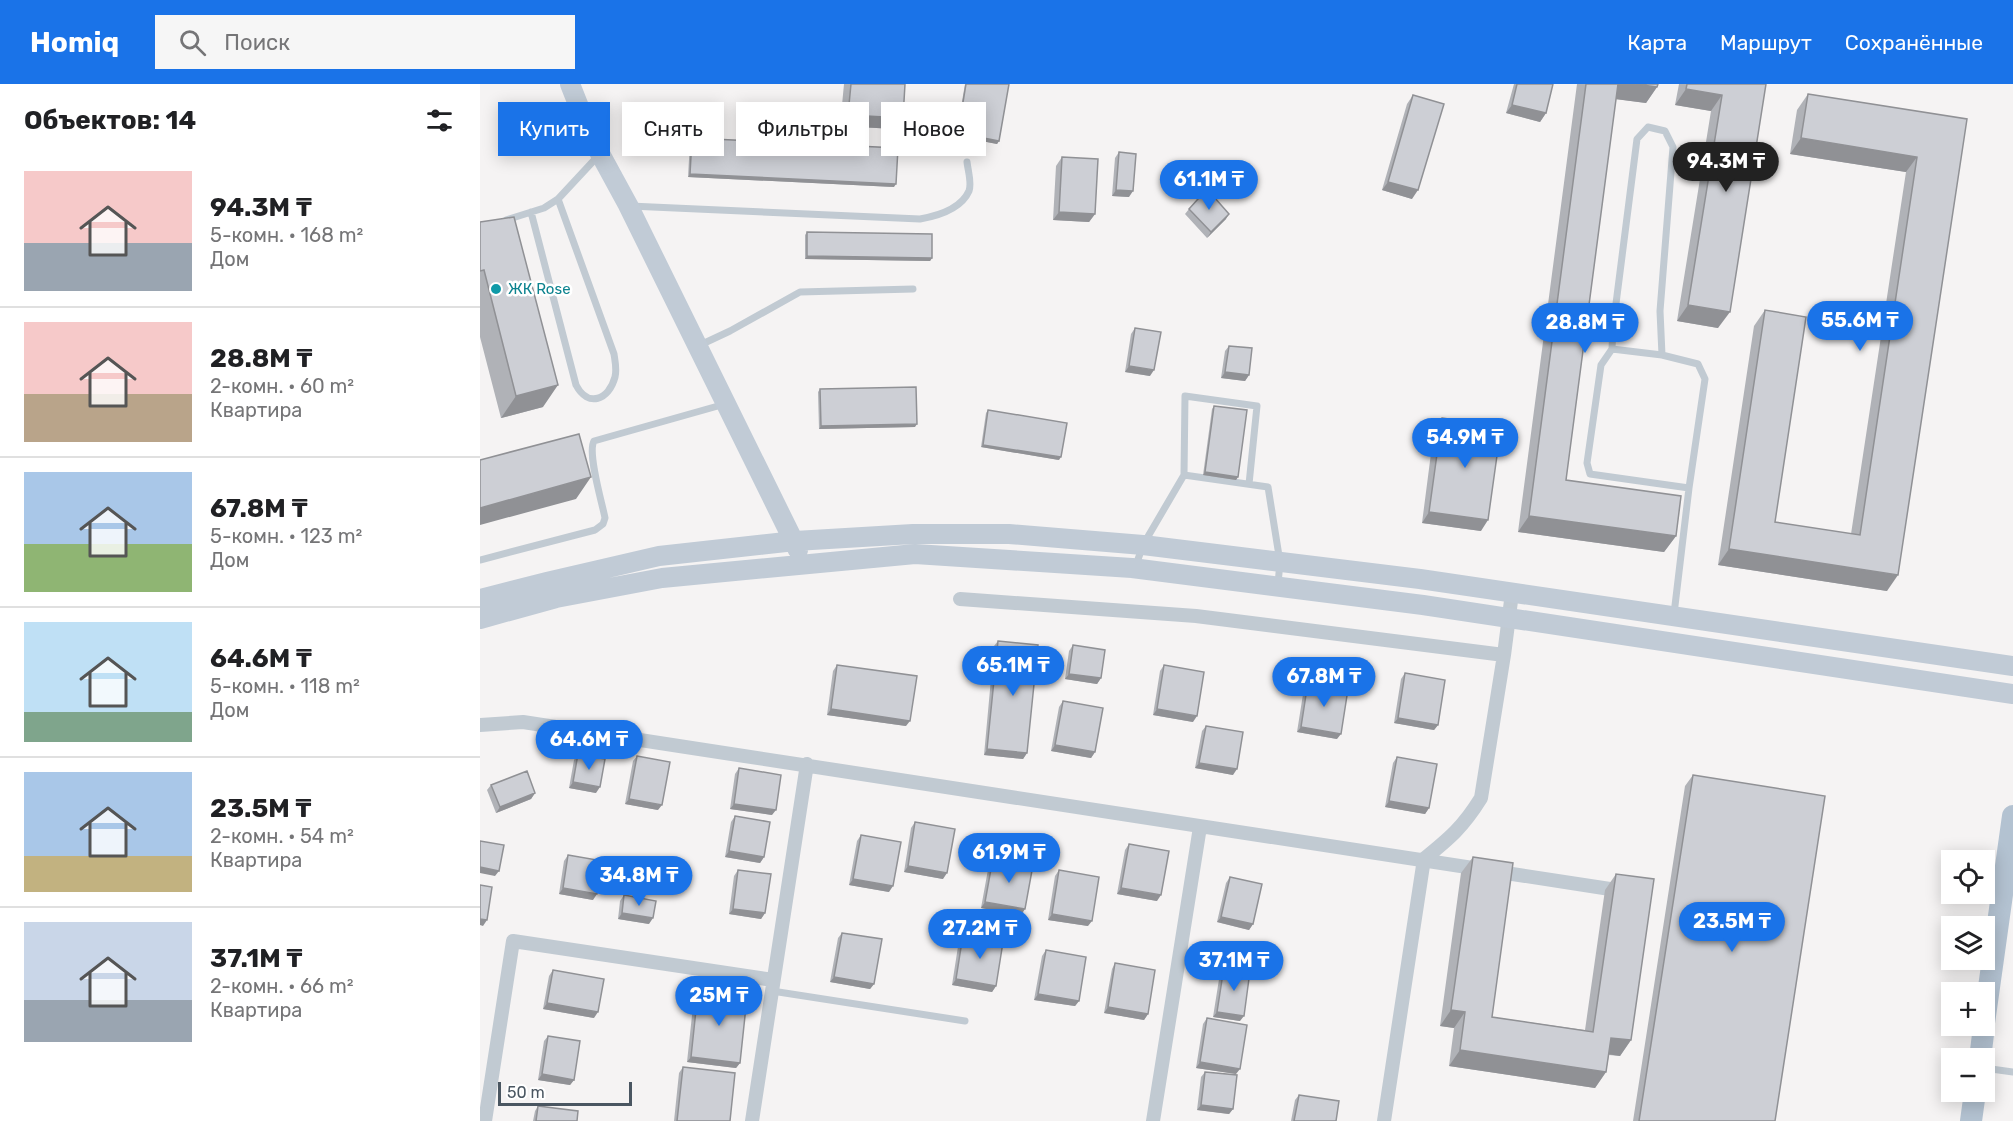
<!DOCTYPE html>
<html lang="ru">
<meta charset="utf-8">
<style>
body{margin:0;font-family:Rubik,sans-serif;background:#f6f6f6;color:#202124;height:100vh;display:flex;flex-direction:column;font-size:22px;white-space:nowrap}
*{box-sizing:border-box;margin:0}
p{font-size:20px;color:#757577}
.icon{flex:none;width:33px;height:33px;fill:none;stroke:currentColor;stroke-width:2;stroke-linecap:round;stroke-linejoin:round}
.map{position:relative;flex:1;overflow:hidden}
.details{display:flex;flex-direction:column;background:#fff;width:480px}
.details>*{flex:none}
.banner{position:absolute;left:18px;top:18px;width:570px;height:54px;display:flex;gap:12px}
.tools{position:absolute;left:1461px;top:766px;display:grid;gap:12px}
.tools a{display:grid;place-items:center;width:54px;height:54px;border-radius:0px;background:#fff;box-shadow:0 3px 15px #0003;font-size:30px}
.scale{position:absolute;left:18px;bottom:15px;width:134px;box-sizing:border-box;padding-left:6px;border:3px solid #4a5661;border-top:0;font-size:16px;line-height:21px;white-space:nowrap;color:#4a5661;-webkit-text-stroke:4px #fff;paint-order:stroke}
.price{position:absolute;translate:-50% -51px;padding:0 14px;border-radius:21px;background:#1a73e8;color:#fff;font-size:20px;line-height:39px;filter:drop-shadow(0 2px 3px #0008)}
.price::after{content:'';position:absolute;left:50%;top:36px;width:18px;height:14px;margin-left:-9px;background:inherit;clip-path:polygon(0 0,100% 0,50% 100%)}
.price.selected{background:#222;color:#fff}
ul{padding:0;list-style:none}
li{display:flex;align-items:center;gap:18px;height:150px;padding:0 24px}
li+li{border-top:2px solid #e0e0e0}
li span{display:grid;place-items:center;flex:none;width:168px;height:120px;border-radius:0px;color:#555}
li>.icon{margin-inline-start:auto}
span .icon{width:72px;height:72px;fill:#fffc;stroke-width:1}
li b{font-size:26px}
h2{display:flex;justify-content:space-between;align-items:center;height:72px;padding:0 24px;font-size:26px}
.pill{padding:0 21px;border-radius:0px;background:#fff;box-shadow:0 3px 15px #0003;font-size:21px;line-height:54px}
.pill.selected{background:#1a73e8;color:#fff}
header{display:flex;align-items:center;gap:36px;box-sizing:border-box;height:84px;padding:0 30px;background:#1a73e8;color:#fff}
header strong{font-size:28px}
nav{display:flex;gap:33px;margin-inline-start:auto;font-size:21px}
.search{width:420px;height:54px;background:#f6f6f6;display:flex;align-items:center;gap:15px;box-sizing:border-box;padding:0 21px;border-radius:0px;color:#757577;font-size:22px}
main{display:flex;flex:1;min-height:0}
.map>svg:first-child{display:block}
</style>
<header>
<strong>Homiq</strong>
<div class="search"><svg class="icon" aria-label="search" viewBox="0 0 24 24"><circle cx="10" cy="10" r="6"/><path d="M15 15l6 6"/></svg>Поиск</div>
<nav><a>Карта</a><a>Маршрут</a><a>Сохранённые</a></nav>
</header>
<main>
<section class="details">
<h2>Объектов: 14<svg class="icon" aria-label="filters" viewBox="0 0 24 24"><path d="M4 7h16M4 17h16"/><circle cx="9" cy="7" r="2"/><circle cx="15" cy="17" r="2"/></svg></h2>
<ul>
<li><span style="background:linear-gradient(#f6c9c9 60%,#9aa5b1 0)"><svg class="icon" aria-label="home" viewBox="0 0 24 24"><path d="M3 11l9-7 9 7M6 9v11h12V9"/></svg></span><div><b>94.3M ₸</b><p>5-комн. · 168 m²</p><p>Дом</p></div></li>
<li><span style="background:linear-gradient(#f6c9c9 60%,#b9a48a 0)"><svg class="icon" aria-label="home" viewBox="0 0 24 24"><path d="M3 11l9-7 9 7M6 9v11h12V9"/></svg></span><div><b>28.8M ₸</b><p>2-комн. · 60 m²</p><p>Квартира</p></div></li>
<li><span style="background:linear-gradient(#a9c7e8 60%,#8fb573 0)"><svg class="icon" aria-label="home" viewBox="0 0 24 24"><path d="M3 11l9-7 9 7M6 9v11h12V9"/></svg></span><div><b>67.8M ₸</b><p>5-комн. · 123 m²</p><p>Дом</p></div></li>
<li><span style="background:linear-gradient(#bfe0f5 75%,#7fa58c 0)"><svg class="icon" aria-label="home" viewBox="0 0 24 24"><path d="M3 11l9-7 9 7M6 9v11h12V9"/></svg></span><div><b>64.6M ₸</b><p>5-комн. · 118 m²</p><p>Дом</p></div></li>
<li><span style="background:linear-gradient(#a9c7e8 70%,#c2b280 0)"><svg class="icon" aria-label="home" viewBox="0 0 24 24"><path d="M3 11l9-7 9 7M6 9v11h12V9"/></svg></span><div><b>23.5M ₸</b><p>2-комн. · 54 m²</p><p>Квартира</p></div></li>
<li><span style="background:linear-gradient(#c9d6e8 65%,#9aa5b1 0)"><svg class="icon" aria-label="home" viewBox="0 0 24 24"><path d="M3 11l9-7 9 7M6 9v11h12V9"/></svg></span><div><b>37.1M ₸</b><p>2-комн. · 66 m²</p><p>Квартира</p></div></li>
</ul>
</section>
<div class="map">
<svg width="1533" height="1037" viewBox="0 0 1533 1037">
<rect width="100%" height="100%" fill="#f5f3f3"/>
<g fill="none" stroke-linecap="round" stroke-linejoin="round">
<path stroke="#c1cad2" stroke-width="7" d="M150 122 440 135C457 132 481 125 489 107 492 99 488 87 487 78
M51 128 96 301C108 324 129 316 135 293 137 285 135 277 134 270L78 115
M26 136 64 124 78 115 118 72
M218 262 250 247 320 208 433 205
M1132 265 1133 243 1157 55 1168 43 1185 47 1193 63 1180 227 1182 271
M704 391 705 312 777 322 769 400
M0 476 115 446 123 440 125 434C122 418 107 369 114 357L245 320
M655 484 663 461 704 391 788 403 800 478 798 500
M1194 530 1209 404 1225 295 1218 280 1182 271 1132 265 1121 281 1107 379 1110 390 1209 404
M292 907 485 937
M1504 984 1533 988"/>
<path stroke="#c1cad2" stroke-width="14" d="M480 515 716 532 1024 571
M0 641 43 638 1143 807
M5 1037 33 857 293 896
M272 1037 327 680
M673 1037 720 743
M904 1037 944 775C970 754 983 743 1001 714L1024 571 1032 509"/>
<path stroke="#c1cbd6" stroke-width="20" d="M90 0 111 53 148 121 318 466
M0 515 67 498 179 472 315 457 433 450H529L663 461 940 495 1533 582
M0 535 76 514 182 494 435 470 652 484 943 521 1533 610"/>
<path stroke="#b3c2d1" stroke-width="22" d="M1504 939 1533 732
M1500 975 1504 942
M1491 1037 1495 1008"/>
</g>
<path fill="#b0b2b7" d="M364 0H425L415 45 360 42Z
M485 0H529L519 57 517 60 476 52Z
M1034 0H1073L1066 29 1060 38 1026 29Z
M1097 0H1178L1177 3 1166 19 1136 15 1086 396 1196 452 1184 468 1038 448Z
M1199 0H1286L1238 244 1197 237 1231 27 1195 21Z
M1328 10 1487 35 1407 507 1238 481 1274 242 1285 226 1295 438 1371 450 1426 88 1310 70 1317 26Z
M933 11 932 115 902 106 927 20Z
M212 54 414 103 208 93 210 57Z
M639 68 649 113 632 112 635 74Z
M582 73 615 130 609 138 573 136 576 82Z
M709 125 746 135 727 154 705 130Z
M0 138 63 323 21 334 0 253Z
M327 148 452 174 450 177 325 175V151Z
M655 244 670 292 645 288 651 250Z
M749 262 769 291 765 297 741 294 745 267Z
M340 305 435 343 339 345 338 308Z
M734 322 758 393 756 396 723 391 732 325Z
M508 326 579 376 501 363 506 329Z
M962 334 1001 447 942 439 954 346Z
M518 557 547 669 543 675 504 671 514 562Z
M593 561 621 594 617 600 585 595 589 567Z
M357 581 426 642 347 631 353 587Z
M684 581 713 638 673 631 680 587Z
M925 589 958 641 954 646 914 639 921 595Z
M828 598 857 655 817 648 824 604Z
M583 617 615 668 611 674 571 667 579 623Z
M726 642 753 691 715 684 722 647Z
M98 670 116 709 89 704 94 676Z
M157 672 178 726 145 720 153 677Z
M917 673 949 724 945 730 905 723 913 679Z
M259 684 292 731 250 725 255 690Z
M1213 691 1295 1037H1153L1205 702Z
M11 701 55 709 51 715 16 729 7 706Z
M255 732 284 773 280 779 245 773 251 738Z
M435 738 463 795 424 788 431 744Z
M381 751 409 808 369 801 377 757Z
M649 760 677 817 637 810 645 766Z
M88 771 113 816 79 810 84 777Z
M993 773 1012 933 1105 946 1125 806 1136 790 1151 956 1140 972 1129 971 1126 988 1115 1004 969 982 974 944 960 942 981 789Z
M513 774 541 831 501 824 509 780Z
M258 786 285 829 281 835 249 830 254 792Z
M579 786 608 842 568 836 575 792Z
M750 793 773 840 769 846 737 838 746 799Z
M144 811 169 840 138 835 140 817Z
M362 849 394 900 390 905 350 898 358 854Z
M483 851 516 902 512 908 472 901 479 856Z
M566 866 599 917 595 922 554 916 562 872Z
M635 879 668 930 664 936 624 929 632 885Z
M744 883 760 937 733 933 740 889Z
M73 886 114 934 63 925 69 892Z
M218 907 260 979 256 984 207 978 214 913Z
M727 934 756 990 716 984 723 940Z
M68 952 94 996 90 1001 58 996 64 957Z
M203 983 250 1037H194L199 989Z
M725 988 753 1025 749 1030 717 1026 721 993Z
M819 1011 856 1037H811L815 1016Z
M58 1022 97 1037H53L55 1027Z"/>
<path fill="#909195" d="M1137 0H1155L1177 3 1166 19 1127 14Z
M1206 5 1242 11 1231 27 1195 21Z
M1032 21 1066 29 1060 38 1026 29Z
M368 31 423 34 415 45 360 42Z
M478 49 519 57 517 60 476 52Z
M1321 54 1437 73 1426 88 1310 70Z
M210 90 416 100 414 103 208 93Z
M908 98 938 106 932 115 902 106Z
M636 106 653 107 649 113 632 112Z
M579 128 615 130 609 138 573 136Z
M749 130 746 135 727 154 731 148Z
M327 172 452 174 450 177 325 175Z
M1208 221 1250 228 1238 244 1197 237Z
M649 282 674 286 670 292 645 288Z
M745 288 769 291 765 297 741 294Z
M78 301 63 323 21 334 36 312Z
M437 340 435 343 339 345 341 342Z
M503 361 581 373 579 376 501 363Z
M725 388 758 393 756 396 723 391Z
M111 393 96 415 0 441V424Z
M949 428 1008 436 1001 447 942 439Z
M1049 432 1196 452 1184 468 1038 448Z
M1249 465 1418 491 1407 507 1238 481Z
M589 590 621 594 617 600 585 595Z
M351 625 430 637 426 642 347 631Z
M677 625 717 632 713 638 673 631Z
M918 634 958 641 954 646 914 639Z
M821 643 861 650 857 655 817 648Z
M575 661 615 668 611 674 571 667Z
M507 665 547 669 543 675 504 671Z
M719 679 757 685 753 691 715 684Z
M93 698 120 703 116 709 89 704Z
M55 709 51 715 16 729 20 723Z
M149 715 182 721 178 726 145 720Z
M909 717 949 724 945 730 905 723Z
M254 720 296 726 292 731 250 725Z
M249 767 284 773 280 779 245 773Z
M428 782 467 789 463 795 424 788Z
M0 783 19 787 15 792 0 789Z
M373 795 413 802 409 808 369 801Z
M83 804 117 810 113 816 79 810Z
M641 804 681 811 677 817 637 810Z
M505 818 545 825 541 831 501 824Z
M253 825 285 829 281 835 249 830Z
M142 829 173 834 169 840 138 835Z
M572 830 612 837 608 842 568 836Z
M741 833 773 840 769 846 737 838Z
M0 835 7 836 3 842 0 841Z
M354 893 394 900 390 905 350 898Z
M476 895 516 902 512 908 472 901Z
M558 910 599 917 595 922 554 916Z
M67 919 118 928 114 934 63 925Z
M628 923 668 930 664 936 624 929Z
M971 926 985 928 974 944 960 942Z
M737 928 764 932 760 937 733 933Z
M1131 954 1151 956 1140 972 1120 969Z
M980 966 1126 988 1115 1004 969 982Z
M211 973 260 979 256 984 207 978Z
M720 978 760 985 756 990 716 984Z
M62 990 94 996 90 1001 58 996Z
M721 1021 753 1025 749 1030 717 1026Z"/>
<path fill="#cdcfd5" stroke="#909195" stroke-width="1.5" d="M371 0H425L423 34 368 31Z
M486 0H529L519 57 478 49Z
M1037 0H1073L1066 29 1032 21Z
M1106 0H1138L1086 396 1201 412 1196 452 1049 432Z
M1155 0H1178L1177 3Z
M1207 0H1286L1250 228 1208 221 1242 11 1206 5Z
M1328 10 1487 35 1418 491 1249 465 1285 226 1326 233 1295 438 1380 451 1437 73 1321 54Z
M933 11 964 20 938 106 908 98Z
M212 54 418 64 416 100 210 90Z
M639 68 656 70 653 107 636 106Z
M582 73 618 75 615 130 579 128Z
M727 105 749 130 731 148 709 125Z
M34 133 78 301 36 312 4 186 0 187V138Z
M327 148 452 150V174L327 172Z
M655 244 681 248 674 286 649 282Z
M749 262 772 264 769 291 745 288Z
M436 303 437 340 341 342 340 305Z
M734 322 767 326 758 393 725 388Z
M508 326 587 339 581 373 503 361Z
M962 334 1021 343 1008 436 949 428Z
M99 350 111 393 0 424V376Z
M518 557 558 561 547 669 507 665Z
M593 561 625 566 621 594 589 590Z
M357 581 437 592 430 637 351 625Z
M684 581 724 588 717 632 677 625Z
M925 589 965 596 958 641 918 634Z
M828 598 868 605 861 650 821 643Z
M583 617 623 624 615 668 575 661Z
M726 642 763 648 757 685 719 679Z
M98 670 125 675 120 703 93 698Z
M157 672 190 678 182 721 149 715Z
M917 673 957 680 949 724 909 717Z
M259 684 301 691 296 726 254 720Z
M47 687 55 709 20 723 11 701Z
M1213 691 1345 712 1295 1037H1159Z
M255 732 290 738 284 773 249 767Z
M435 738 475 745 467 789 428 782Z
M381 751 421 758 413 802 373 795Z
M0 757 24 761 19 787 0 783Z
M649 760 689 767 681 811 641 804Z
M88 771 123 777 117 810 83 804Z
M993 773 1033 779 1012 933 1113 948 1136 790 1174 795 1151 956 1131 954 1126 988 980 966 985 928 971 926Z
M513 774 553 781 545 825 505 818Z
M258 786 291 790 285 829 253 825Z
M579 786 619 793 612 837 572 830Z
M750 793 782 800 773 840 741 833Z
M0 801 12 803 7 836 0 835Z
M144 811 176 817 173 834 142 829Z
M362 849 402 855 394 900 354 893Z
M483 851 523 858 516 902 476 895Z
M566 866 606 873 599 917 558 910Z
M635 879 675 886 668 930 628 923Z
M744 883 770 887 764 932 737 928Z
M73 886 124 895 118 928 67 919Z
M218 907 267 913 260 979 211 973Z
M727 934 767 941 760 985 720 978Z
M68 952 100 957 94 996 62 990Z
M203 983 255 989 250 1037H197Z
M725 988 757 991 753 1025 721 1021Z
M819 1011 859 1017 856 1037H814Z
M58 1022 98 1027 97 1037H56Z"/>
<circle fill="#0f9aa8" stroke="#fff" stroke-width="2" cx="16" cy="205" r="6"/>
<g text-anchor="middle" dominant-baseline="central" stroke-width="5" stroke-linejoin="round" paint-order="stroke">
<g font-size="15" fill="#0d838f" stroke="#fff" text-anchor="start">
<text x="28" y="205">ЖК Rose</text>
</g>
</g>
</svg>
<div class="tools">
<a><svg class="icon" aria-label="locate" viewBox="0 0 24 24"><circle cx="12" cy="12" r="6"/><path d="M12 2v4M12 18v4M2 12h4M18 12h4"/></svg></a>
<a><svg class="icon" aria-label="layers" viewBox="0 0 24 24"><path d="M12 4l9 5-9 5-9-5zM3 14l9 5 9-5"/></svg></a>
<a>+</a>
<a>−</a>
</div>
<div class="scale">50 m</div>
<b class="price selected" style="left:1246px;top:109px">94.3M ₸</b>
<b class="price" style="left:729px;top:127px">61.1M ₸</b>
<b class="price" style="left:1380px;top:268px">55.6M ₸</b>
<b class="price" style="left:1105px;top:270px">28.8M ₸</b>
<b class="price" style="left:985px;top:385px">54.9M ₸</b>
<b class="price" style="left:533px;top:613px">65.1M ₸</b>
<b class="price" style="left:844px;top:624px">67.8M ₸</b>
<b class="price" style="left:109px;top:687px">64.6M ₸</b>
<b class="price" style="left:529px;top:800px">61.9M ₸</b>
<b class="price" style="left:159px;top:823px">34.8M ₸</b>
<b class="price" style="left:1252px;top:869px">23.5M ₸</b>
<b class="price" style="left:500px;top:876px">27.2M ₸</b>
<b class="price" style="left:754px;top:908px">37.1M ₸</b>
<b class="price" style="left:239px;top:943px">25M ₸</b>
<div class="banner">
<a class="pill selected">Купить</a>
<a class="pill">Снять</a>
<a class="pill">Фильтры</a>
<a class="pill">Новое</a>
</div>
</div>
</main>
